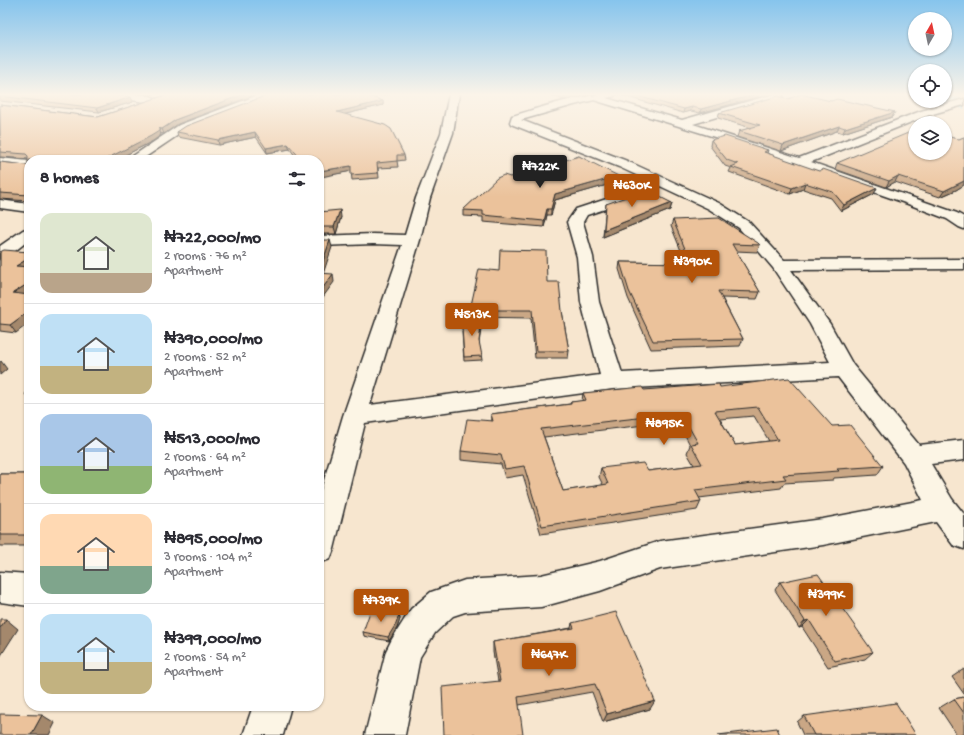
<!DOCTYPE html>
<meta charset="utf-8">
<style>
body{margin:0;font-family:"Gochi Hand",sans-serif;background:#f2f2f3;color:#2b2b33;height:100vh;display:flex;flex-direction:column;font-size:15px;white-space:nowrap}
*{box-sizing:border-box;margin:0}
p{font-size:13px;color:#7c7c81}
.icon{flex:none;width:22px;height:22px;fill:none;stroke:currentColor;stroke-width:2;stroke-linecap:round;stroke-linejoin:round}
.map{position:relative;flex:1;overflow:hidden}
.drawer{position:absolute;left:24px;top:155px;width:300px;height:556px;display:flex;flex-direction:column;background:#fff;border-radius:16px;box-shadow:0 1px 3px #0004}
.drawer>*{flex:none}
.needle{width:26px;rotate:9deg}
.tools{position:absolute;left:908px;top:12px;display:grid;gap:8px}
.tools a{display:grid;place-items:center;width:44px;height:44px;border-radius:50%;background:#fff;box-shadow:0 1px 3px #0004;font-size:20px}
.price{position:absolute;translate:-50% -34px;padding:0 9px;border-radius:4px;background:#b45309;color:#fff;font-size:13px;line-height:26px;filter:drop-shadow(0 1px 2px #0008)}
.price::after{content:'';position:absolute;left:50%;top:24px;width:12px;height:9px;margin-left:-6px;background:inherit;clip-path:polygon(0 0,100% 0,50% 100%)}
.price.on{background:#222;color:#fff}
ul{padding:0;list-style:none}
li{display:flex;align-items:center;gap:12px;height:100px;padding:0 16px}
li+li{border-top:1px solid #e1e1e2}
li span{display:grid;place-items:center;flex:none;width:112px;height:80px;border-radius:12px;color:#555}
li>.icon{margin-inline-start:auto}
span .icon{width:48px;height:48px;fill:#fffc;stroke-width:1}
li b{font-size:17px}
h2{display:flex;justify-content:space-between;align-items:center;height:48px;padding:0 16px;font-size:17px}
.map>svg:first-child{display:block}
</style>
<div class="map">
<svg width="964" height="735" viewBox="0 0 964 735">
<rect width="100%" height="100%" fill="#f7e6cf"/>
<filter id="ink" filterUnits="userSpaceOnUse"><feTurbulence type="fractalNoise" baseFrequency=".025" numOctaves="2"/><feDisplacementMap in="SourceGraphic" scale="8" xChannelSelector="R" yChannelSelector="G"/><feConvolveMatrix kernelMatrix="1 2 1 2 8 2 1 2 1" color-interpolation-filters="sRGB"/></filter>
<g filter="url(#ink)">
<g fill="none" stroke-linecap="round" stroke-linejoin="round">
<path fill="#93dcf5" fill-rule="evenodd" d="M945 94 964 99V109L939 103 938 101H945Z"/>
<g stroke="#2b2b2b" stroke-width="3">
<path id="minor" d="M105 94C117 94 150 92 158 100L153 103 110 97Z
M261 94H275L273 96 187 129 141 160H127L179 125Z
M449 94H459L453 133 430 198 420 240 370 405 600 375 581 302 577 257 567 222 576 209 631 191 649 181 619 167 511 124 510 122 512 116C546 106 580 94 616 94L614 96 606 98 682 120 774 94H781L783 96 781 98 693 124 799 158 921 111 964 99V105L929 115 811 162 957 213 964 217V229L959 227 947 219 908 204 731 142 594 100 574 105 521 120 627 161 719 203 749 222 784 260 964 259V269L791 270 830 324 853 365 919 445 964 440V460L931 464 952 499 964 514V549L953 545 936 522 823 545 660 569 600 591 541 607 465 612 453 616 435 633 420 657 405 735H365L386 651 392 639 411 609 431 592 465 580 541 575 600 561 660 541 823 519 923 500 904 463 838 377 613 389 365 423 334 549 330 559 319 563V497L343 416 402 245 373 244 319 246V236L373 234 405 235 416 198 441 133ZM660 186 709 209 739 228 773 268 810 324 830 362 622 373 599 302 593 257 583 222 587 215 641 197Z
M0 158 29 161V169L0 166Z
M0 200 29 204V212L0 208Z
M29 228V240L6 258 0 259V246L23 230Z
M0 572 29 574V606L0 602Z
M253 706H291L283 735H243Z"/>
</g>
<use href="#minor" fill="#fcf5e5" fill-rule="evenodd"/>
</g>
<path fill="#caa785" stroke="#2b2b2b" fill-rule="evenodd" d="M0 94 131 97 133 102 99 112 0 101Z
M142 94H155L151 95Z
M169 94H257L178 124 164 134 160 133 161 135 153 141 116 160H29V201L0 199V162L26 165 28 164V159L0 157V105L98 117Z
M270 94H390L370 96 383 101V105L346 114 404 155 405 160 397 161 398 167 378 168 379 178 352 180 351 171 319 177V160H298L290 149 267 153 256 137 219 145 178 137 177 132Z
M548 94H596L564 100Z
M617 94H759L758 97 700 113 691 111 683 113Z
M788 99 831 101 895 112 892 117 843 133 837 131 781 151 737 137 739 131 751 128 718 118 719 113Z
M964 137V185L956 190 940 197 895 182 886 187 835 169 837 163 959 139Z
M711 140 768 150 767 153 874 194 841 211 831 198 803 189 790 194 729 172 731 168 725 166 710 146Z
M579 156 631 189 606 198 607 185 555 200 551 215H547L544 227 483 222V217L463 216V210L510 177Z
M672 203 670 210 603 237 606 204Z
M319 212 341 217 336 234H319Z
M673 220 760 245 757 252 736 251 760 292 757 299 722 298 743 339 740 346 651 349 628 298 619 269 620 262 686 263 671 226Z
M0 252H29V294L28 295 16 333 0 331Z
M547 282 562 311 569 351 568 358H535L531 318 470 317V310Z
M482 323 479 343 482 360 464 361 462 332Z
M720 387 832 426 883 466 877 475 834 478 833 480 784 483 781 488 699 498 701 501 697 510 541 534 523 475 505 478 501 464 461 460V451L491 421V414L570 404 571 402 582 401 583 393ZM754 416 769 441 735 445 720 419ZM678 421 690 445 687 453 694 465 648 471 601 468 599 477 603 485 563 491 544 437Z
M29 390V399L25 394Z
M0 474H29V546H0Z
M780 582 873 652 865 659 828 667 802 627 799 628 775 590Z
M399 615 400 619 397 628 389 641 364 636 363 632Z
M572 623 650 709 603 722 592 692 519 705 498 681 493 652V642L571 628Z
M964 669V694L952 677Z
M964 697V735H957L939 708 954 699Z
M804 716 916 735H803L797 722Z"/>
<path fill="#a4886c" stroke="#2b2b2b" d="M244 94H257L178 124 164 134 162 129 177 119Z
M360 94H390L361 97Z
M576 94H596L564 100V96Z
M757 94H759L758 97 700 113 701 109Z
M131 97 133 102 99 112 97 108Z
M383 101V105L338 116 337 112Z
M692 107 691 111 683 113 684 109Z
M895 112 892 117 843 133 845 128Z
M839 126 837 131 781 151 783 145Z
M159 128 161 135 153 141 116 160H104Z
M255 132 256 137 219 145 218 140Z
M288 144 290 149 267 153 266 148Z
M351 166 352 171 321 177 319 171Z
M898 176 895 182 886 187 889 181Z
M608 179 607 185 555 200 551 215V209L555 194Z
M964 181V185L956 190 940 197 944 191Z
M632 183 631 189 606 198 607 192Z
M805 183 803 189 790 194 792 188Z
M877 188 874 194 841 211 844 205Z
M672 203 670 210 603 237 604 230Z
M547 209V215L544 227V221Z
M340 210 341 217 336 234 334 227Z
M330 240 332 247 321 280 319 273Z
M29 258V268L16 266Z
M333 274 334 282 320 301 319 293Z
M29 283V294L18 301 13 293Z
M29 311V323L16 333 10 325Z
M1 361 7 369 0 375V362Z
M399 615 400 619 397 628 389 641 388 637Z
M6 619 18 629 0 657V628Z
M809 620 802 627 799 628 805 621Z
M655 701 650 709 603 722 607 714Z
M42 715 55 723 49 735H31Z"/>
<path fill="#ebc29b" stroke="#2b2b2b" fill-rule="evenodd" d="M0 94H108L131 97 97 108 0 96Z
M169 94H244L177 119 162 129 159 128V131L151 136 104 160H29V195L0 193V162L26 165 28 164V156L26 154 0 152V105L98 117Z
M270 94H363L383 101 337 112 385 125 391 129 404 155H397V161L377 163 378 173 351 175V166L319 171V160H302L288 144 266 148 255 132 218 140 177 132 186 126Z
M559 94H576L564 96Z
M630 94H757L701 109 692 107 684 109Z
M801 94 831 101 837 99 895 112 845 128 839 126 783 145 739 131 760 125 719 113 778 96 788 99Z
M915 130V153H945V136L959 139 964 137V181L944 191 898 176 889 181 837 163Z
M725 136 768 150 764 152 819 171 823 169 877 188 844 205 833 192 805 183 792 188 731 167 738 164 727 160 711 140Z
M579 156 632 183 607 192 608 179 555 194 551 209H547L544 221 483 215V211L463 210 497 178 504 175 510 177Z
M646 190 672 203 604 230 606 204Z
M340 210 334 227H319V212Z
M719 218 758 243 760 245 732 244 760 292 718 291 743 339 653 341 629 291 620 262 691 263 673 220Z
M319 240H330L319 273 333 274 319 293Z
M4 250 29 252V258L16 266 29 267V283L13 293 29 295V311L10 325 0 324V252Z
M500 250 546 251 547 282H559L562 311 569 351H536L532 310H470L479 269 499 271Z
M463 318 482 319 479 341 482 356 464 357 462 328Z
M789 378 832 426 850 425 883 466 837 469 839 471 783 475 786 479 695 490 701 501 542 526 524 466 505 469 501 455 461 451 467 419 493 421 491 414 571 404V402L586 400 583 393 642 387 644 390 719 384 720 387ZM758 407 778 440 735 445 715 411ZM681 413 698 443 691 444 702 464 648 471 643 463 601 468 608 484 563 491 541 429Z
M29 390V394H25Z
M0 474H29V535H0Z
M818 574 873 652 835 661 809 620 805 621 780 582Z
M371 609 399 615 396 624 388 637 363 632Z
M616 612 655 701 607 714 595 684 518 697 523 735H444L442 687 500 681 493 642 574 628 572 623Z
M0 619H6L0 628Z
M964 697V713L954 699Z
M896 703 916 735H814L804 716Z
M0 714 42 715 31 735H0Z
M777 728 780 735H718Z"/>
</g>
<linearGradient id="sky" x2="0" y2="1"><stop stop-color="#86c4ed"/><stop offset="0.48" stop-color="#fbf4e9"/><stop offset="1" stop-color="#fbf4e9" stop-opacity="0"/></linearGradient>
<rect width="964" height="197" fill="url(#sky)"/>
</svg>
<div class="tools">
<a><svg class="needle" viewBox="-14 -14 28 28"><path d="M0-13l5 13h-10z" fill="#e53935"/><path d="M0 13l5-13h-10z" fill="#7c7c81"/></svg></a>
<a><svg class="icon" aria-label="locate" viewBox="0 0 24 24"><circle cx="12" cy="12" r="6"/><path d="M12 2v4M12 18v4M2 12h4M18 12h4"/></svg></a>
<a><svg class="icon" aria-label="layers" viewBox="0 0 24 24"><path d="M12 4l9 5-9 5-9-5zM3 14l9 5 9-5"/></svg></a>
</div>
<b class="price on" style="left:540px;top:189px">₦722K</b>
<b class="price" style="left:632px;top:208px">₦630K</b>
<b class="price" style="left:692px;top:284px">₦390K</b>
<b class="price" style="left:472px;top:337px">₦513K</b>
<b class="price" style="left:664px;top:446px">₦895K</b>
<b class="price" style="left:826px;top:617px">₦399K</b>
<b class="price" style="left:381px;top:623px">₦739K</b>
<b class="price" style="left:549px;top:677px">₦647K</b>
<section class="drawer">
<h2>8 homes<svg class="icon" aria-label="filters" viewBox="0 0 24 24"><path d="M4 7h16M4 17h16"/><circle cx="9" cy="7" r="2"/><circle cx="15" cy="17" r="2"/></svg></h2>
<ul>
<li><span style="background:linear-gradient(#dfe7d0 75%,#b9a48a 0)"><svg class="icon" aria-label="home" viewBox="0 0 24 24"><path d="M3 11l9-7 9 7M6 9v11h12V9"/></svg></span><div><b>₦722,000/mo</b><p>2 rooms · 76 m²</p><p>Apartment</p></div></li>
<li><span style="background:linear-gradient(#bfe0f5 65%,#c2b280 0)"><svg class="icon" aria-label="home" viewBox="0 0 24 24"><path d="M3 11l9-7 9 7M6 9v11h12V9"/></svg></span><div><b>₦390,000/mo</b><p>2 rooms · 52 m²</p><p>Apartment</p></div></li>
<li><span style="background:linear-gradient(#a9c7e8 65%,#8fb573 0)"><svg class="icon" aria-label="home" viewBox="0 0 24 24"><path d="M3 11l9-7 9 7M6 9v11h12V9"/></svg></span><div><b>₦513,000/mo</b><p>2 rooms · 64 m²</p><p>Apartment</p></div></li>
<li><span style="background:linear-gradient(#ffd9b3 65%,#7fa58c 0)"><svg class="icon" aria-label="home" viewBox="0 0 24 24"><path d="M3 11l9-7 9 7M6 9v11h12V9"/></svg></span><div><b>₦895,000/mo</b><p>3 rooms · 104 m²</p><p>Apartment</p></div></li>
<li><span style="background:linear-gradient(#bfe0f5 60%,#c2b280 0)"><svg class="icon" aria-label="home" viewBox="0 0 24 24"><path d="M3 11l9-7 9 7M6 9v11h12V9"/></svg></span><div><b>₦399,000/mo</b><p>2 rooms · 54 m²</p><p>Apartment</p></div></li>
</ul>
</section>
</div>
